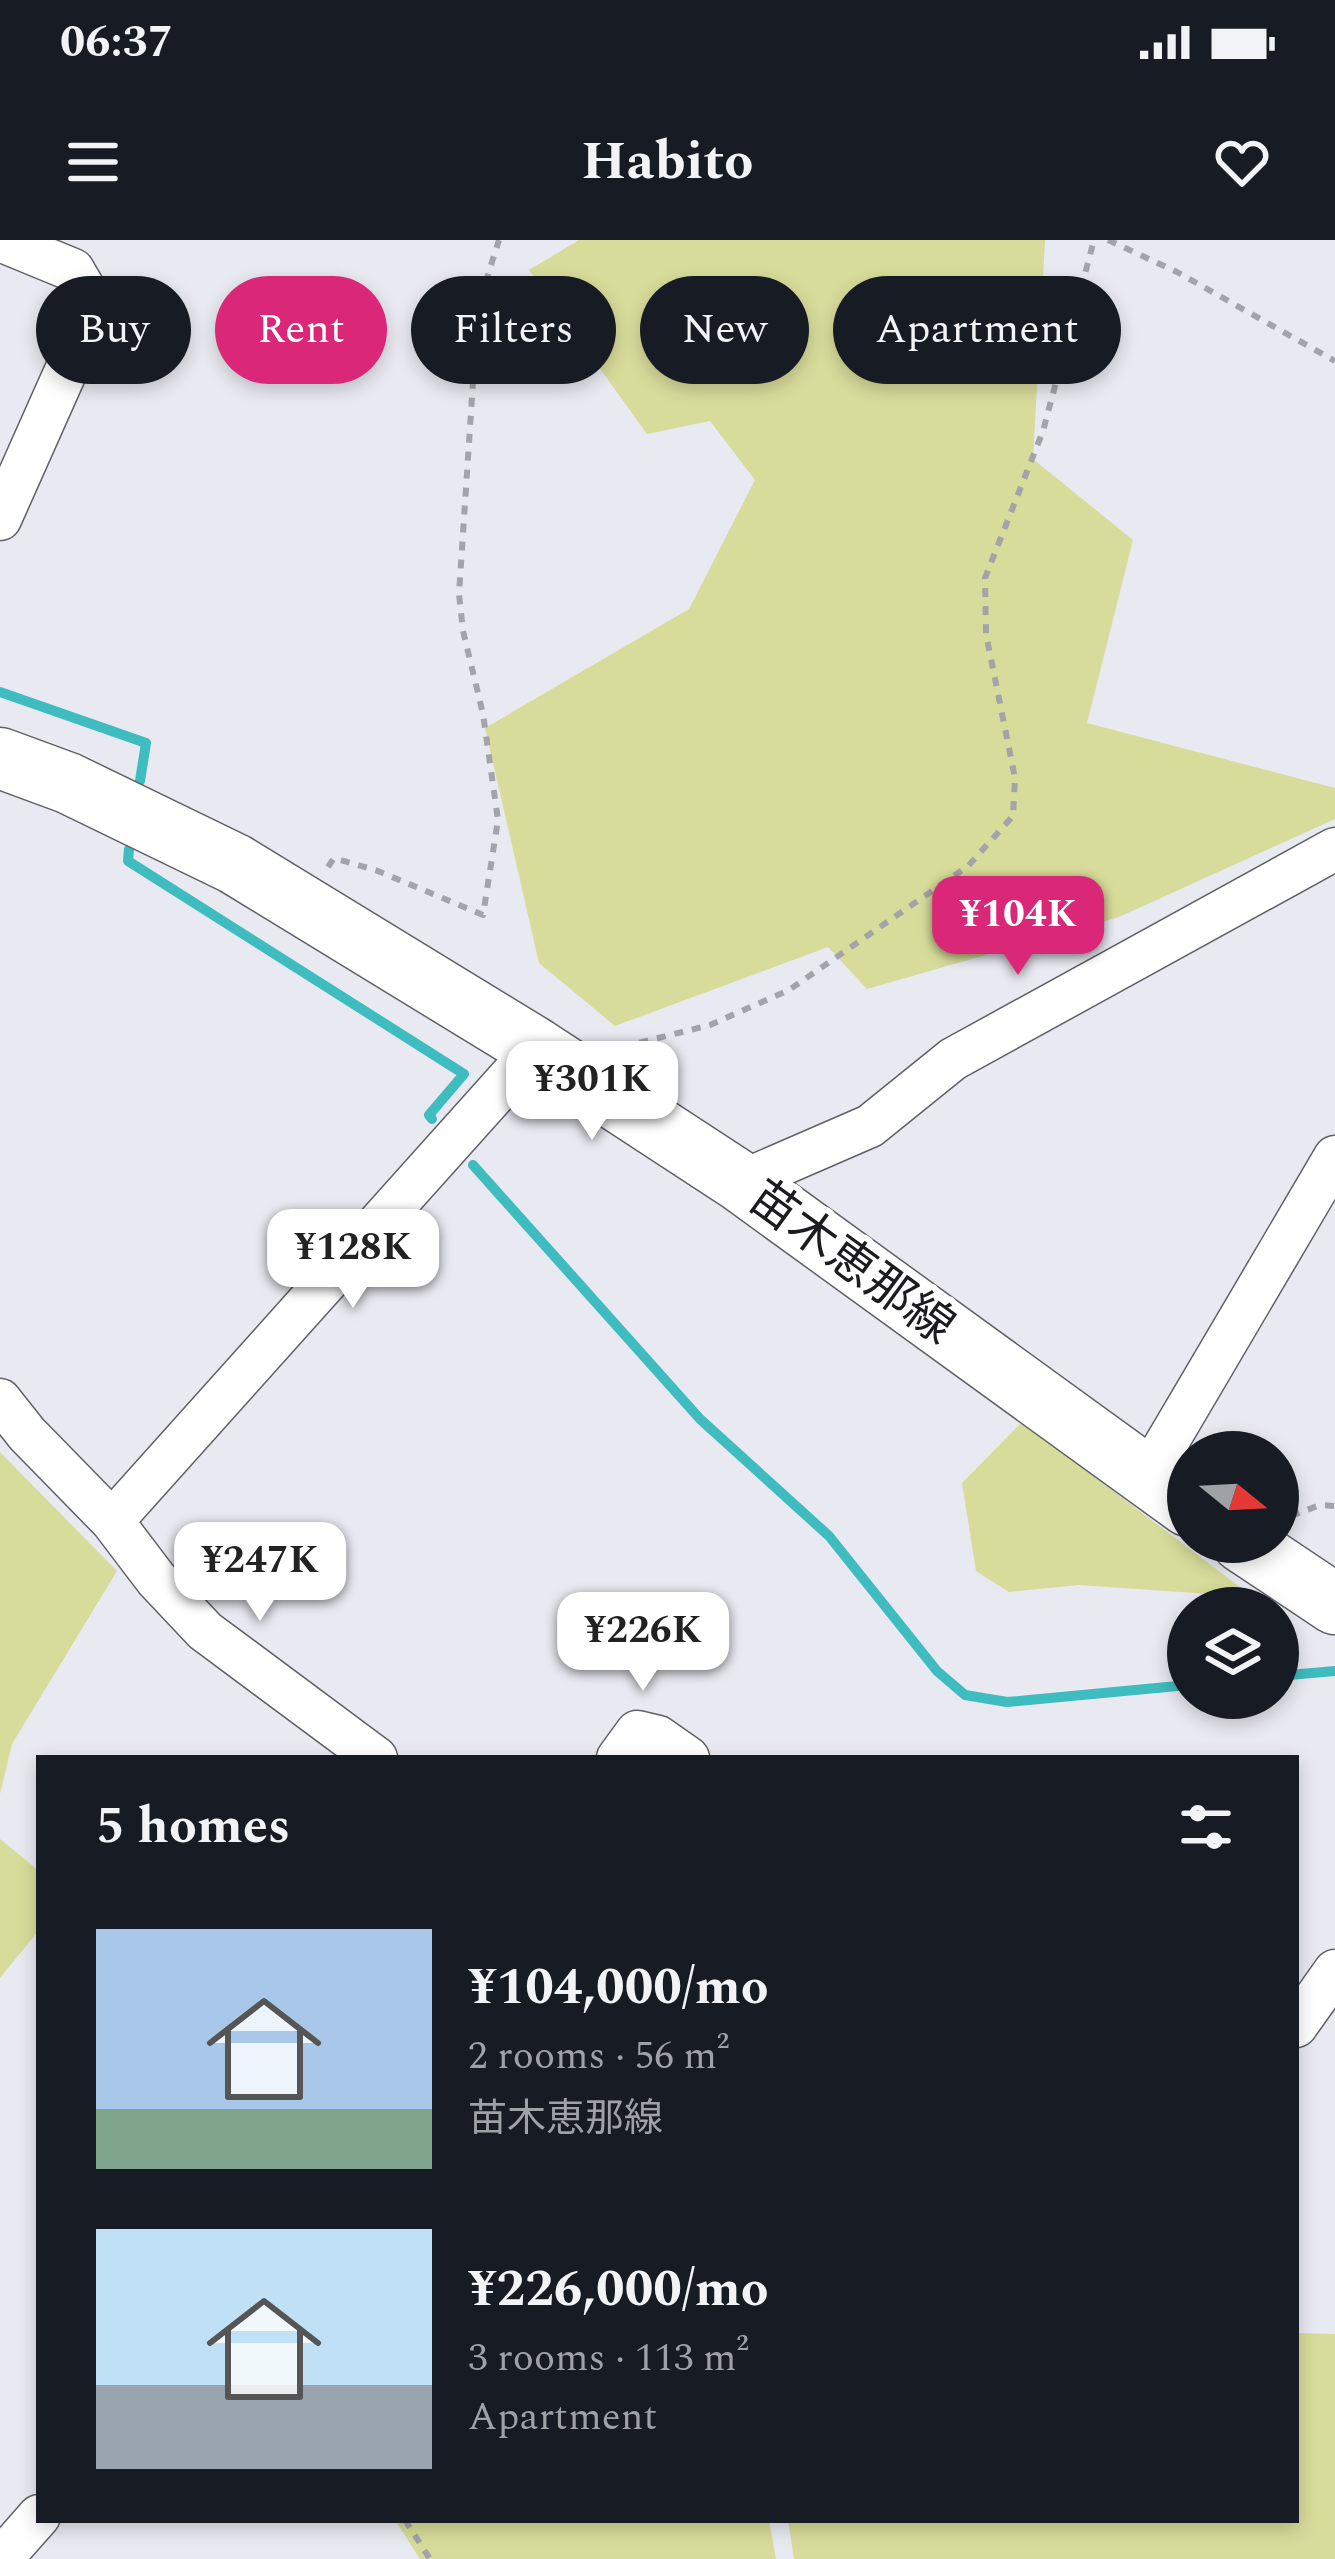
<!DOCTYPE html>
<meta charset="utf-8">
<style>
body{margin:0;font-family:Spectral,"Noto Sans JP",serif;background:#20242c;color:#f1f3f6;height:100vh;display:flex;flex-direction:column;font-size:45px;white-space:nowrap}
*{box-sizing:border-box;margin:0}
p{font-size:39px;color:#9ea1a6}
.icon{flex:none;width:66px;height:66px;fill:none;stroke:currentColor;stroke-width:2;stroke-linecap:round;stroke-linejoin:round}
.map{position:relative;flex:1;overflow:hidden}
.drawer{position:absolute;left:36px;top:1515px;width:1263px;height:768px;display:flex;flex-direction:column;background:#171b24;border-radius:0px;box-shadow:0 6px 18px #0003}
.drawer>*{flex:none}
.top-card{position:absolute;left:36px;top:36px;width:1263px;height:108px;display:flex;gap:24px}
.needle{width:78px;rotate:108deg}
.tools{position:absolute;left:1167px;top:1191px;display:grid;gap:24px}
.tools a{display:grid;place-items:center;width:132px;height:132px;border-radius:50%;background:#171b24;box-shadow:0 6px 18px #0003;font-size:60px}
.price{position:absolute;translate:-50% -102px;padding:0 27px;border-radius:24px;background:#fff;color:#222;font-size:39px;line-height:78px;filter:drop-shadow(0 3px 6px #0008)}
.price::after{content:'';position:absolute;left:50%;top:72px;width:36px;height:27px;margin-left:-18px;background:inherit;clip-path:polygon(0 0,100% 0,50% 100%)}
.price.current{background:#db2777;color:#fff}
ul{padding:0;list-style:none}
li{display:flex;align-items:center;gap:36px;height:300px;padding:0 60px}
li span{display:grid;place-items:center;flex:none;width:336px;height:240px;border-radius:0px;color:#555}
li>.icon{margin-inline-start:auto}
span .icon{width:144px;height:144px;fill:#fffc;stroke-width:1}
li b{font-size:51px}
h2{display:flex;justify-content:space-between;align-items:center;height:144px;padding:0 60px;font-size:51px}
.pill{padding:0 42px;border-radius:54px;background:#171b24;box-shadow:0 6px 18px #0003;font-size:42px;line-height:108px}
.pill.current{background:#db2777;color:#fff}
.status{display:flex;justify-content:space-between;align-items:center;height:84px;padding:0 60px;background:#171b24;direction:ltr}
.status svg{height:33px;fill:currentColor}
header{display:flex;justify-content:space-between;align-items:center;height:156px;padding:0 60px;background:#171b24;font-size:54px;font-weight:700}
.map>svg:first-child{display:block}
</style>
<div class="status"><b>06:37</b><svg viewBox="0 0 49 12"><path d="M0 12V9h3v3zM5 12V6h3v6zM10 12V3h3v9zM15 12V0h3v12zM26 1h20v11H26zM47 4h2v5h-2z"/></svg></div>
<header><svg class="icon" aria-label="menu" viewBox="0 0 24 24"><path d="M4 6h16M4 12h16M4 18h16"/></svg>Habito<svg class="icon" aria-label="heart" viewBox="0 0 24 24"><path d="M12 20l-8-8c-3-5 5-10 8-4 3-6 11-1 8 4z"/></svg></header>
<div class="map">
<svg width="1335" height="2319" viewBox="0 0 1335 2319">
<rect width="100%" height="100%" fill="#e9e9f1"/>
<path fill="#d8dc9a" d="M579 0H1045L1033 219 1133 300 1087 483 1335 548V579L1119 677 867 749 828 707 615 786 539 723 485 488 689 369 755 240 710 181 647 194 529 30Z
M1022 1182 1253 1357 1079 1345 1009 1352 976 1331 962 1243Z
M0 1212 117 1331 12 1504 0 1554Z
M0 1599 39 1631V1690L0 1738Z
M1296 2093 1335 2094V2319H794L788 2280H1296Z
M395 2280H769L776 2319H420Z"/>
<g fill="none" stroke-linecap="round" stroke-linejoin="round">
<path stroke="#3ebcbf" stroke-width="10" d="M0 452 146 503 140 541
M129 609 128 621 464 834 429 875 432 879
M473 925 700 1179 829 1296 937 1431 965 1455 1007 1462 1188 1445
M1278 1436 1335 1431"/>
<g stroke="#606067" stroke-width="45">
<path id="street" d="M0 0 73 30 87 54 81 97 0 279
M741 942 870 886 953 819 1335 609
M0 1160 27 1194 112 1281 156 1339 205 1391 376 1518
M1146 1238 1335 917
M112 1281 536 808
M618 1518 637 1492 658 1497 688 1518
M1296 1786 1335 1731
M1 2319 39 2276"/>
</g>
<g stroke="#606067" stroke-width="63">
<path id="secondary" d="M0 518 68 543 235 624 536 808 741 942 1188 1266
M1242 1302 1335 1364"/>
</g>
<path stroke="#a3a3a9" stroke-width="6" stroke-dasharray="9 9" stroke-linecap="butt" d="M1108 0 1177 32 1335 121
M328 627 334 618 378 631 483 675 498 580 483 474 463 391 459 354 478 66 499 0
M622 807 710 785 789 750 968 626 1013 576 1015 538 986 394 985 338 1043 191 1094 0
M1291 1276 1320 1265 1335 1266
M405 2280 430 2319"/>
<use href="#street" stroke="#fff" stroke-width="42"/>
<use href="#secondary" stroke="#fff" stroke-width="60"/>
</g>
<g text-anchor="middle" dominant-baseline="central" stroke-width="12" stroke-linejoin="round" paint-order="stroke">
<g font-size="48" fill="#1c1c1f" stroke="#fff">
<text transform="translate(851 1023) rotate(36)">苗木恵那線</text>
</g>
</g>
</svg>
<div class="tools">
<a><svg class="needle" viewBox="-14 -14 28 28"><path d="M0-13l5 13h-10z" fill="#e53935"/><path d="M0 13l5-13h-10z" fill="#9ea1a6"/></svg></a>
<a><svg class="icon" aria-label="layers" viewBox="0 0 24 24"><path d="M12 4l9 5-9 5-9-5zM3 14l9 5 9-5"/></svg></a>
</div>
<b class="price current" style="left:1018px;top:738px">¥104K</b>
<b class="price" style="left:592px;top:903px">¥301K</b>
<b class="price" style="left:353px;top:1071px">¥128K</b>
<b class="price" style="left:260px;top:1384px">¥247K</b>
<b class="price" style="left:643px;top:1454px">¥226K</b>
<div class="top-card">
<a class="pill">Buy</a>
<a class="pill current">Rent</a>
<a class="pill">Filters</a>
<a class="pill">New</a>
<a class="pill">Apartment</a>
</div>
<section class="drawer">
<h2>5 homes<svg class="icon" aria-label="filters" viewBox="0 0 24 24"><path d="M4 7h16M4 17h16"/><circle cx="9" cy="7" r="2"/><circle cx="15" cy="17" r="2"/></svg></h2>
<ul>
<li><span style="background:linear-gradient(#a9c7e8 75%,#7fa58c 0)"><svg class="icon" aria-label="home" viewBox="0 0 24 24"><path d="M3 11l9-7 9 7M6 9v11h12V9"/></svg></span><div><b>¥104,000/mo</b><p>2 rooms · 56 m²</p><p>苗木恵那線</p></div></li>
<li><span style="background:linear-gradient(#bfe0f5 65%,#9aa5b1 0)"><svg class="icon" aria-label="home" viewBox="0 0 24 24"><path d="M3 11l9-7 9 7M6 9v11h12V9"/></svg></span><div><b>¥226,000/mo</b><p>3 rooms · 113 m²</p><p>Apartment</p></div></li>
</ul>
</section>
</div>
